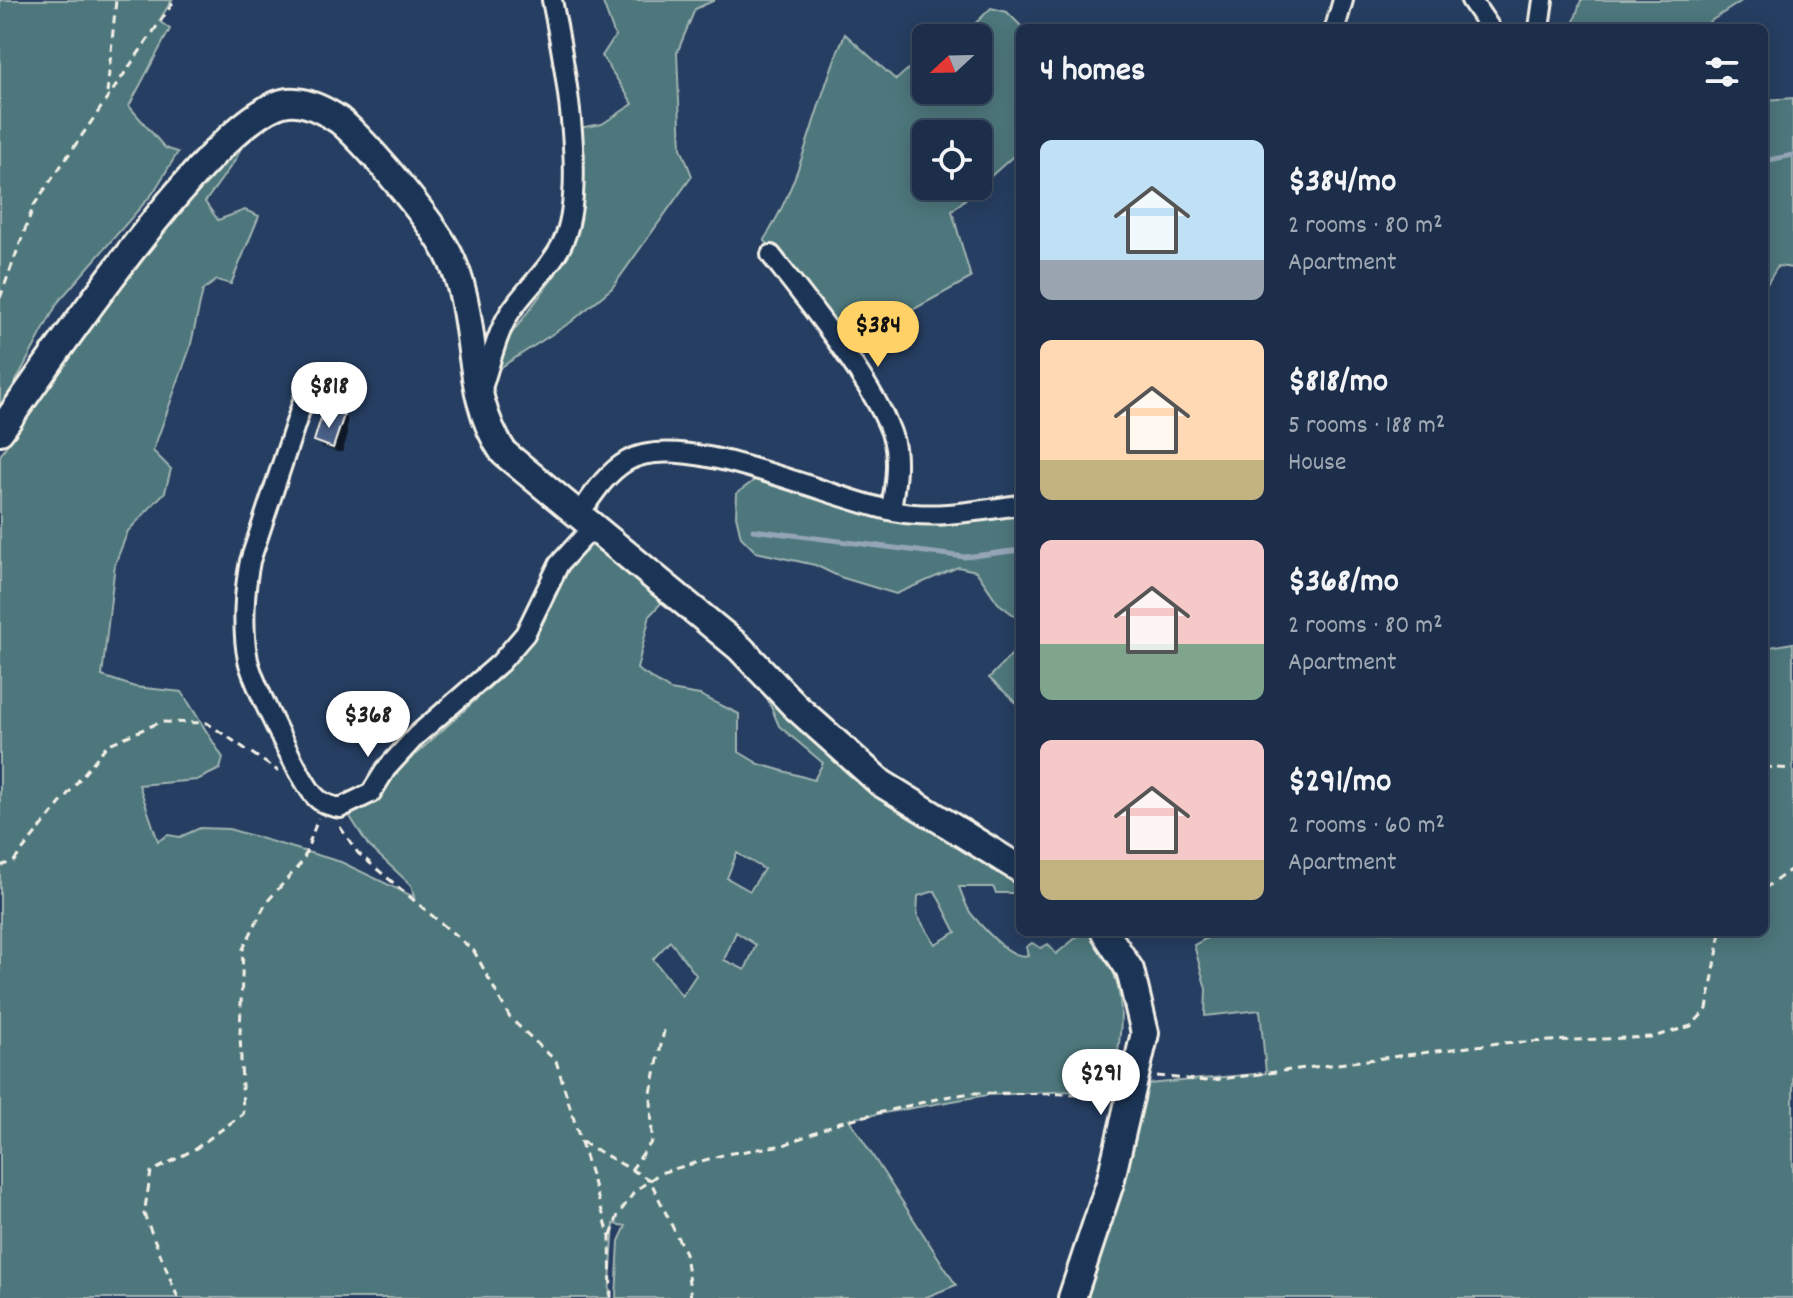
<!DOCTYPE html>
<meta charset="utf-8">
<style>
body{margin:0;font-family:Dekko,sans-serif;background:#293a53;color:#f1f3f6;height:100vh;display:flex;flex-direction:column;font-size:30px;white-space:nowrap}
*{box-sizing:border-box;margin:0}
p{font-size:26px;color:#a0a8b4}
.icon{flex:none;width:44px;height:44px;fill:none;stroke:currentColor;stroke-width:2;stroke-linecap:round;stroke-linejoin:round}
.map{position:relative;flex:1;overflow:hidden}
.panel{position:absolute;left:1016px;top:24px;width:752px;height:912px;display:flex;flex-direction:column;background:#1c2e49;border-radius:12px;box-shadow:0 4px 20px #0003,0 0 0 2px #3a4a61}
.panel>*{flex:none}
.needle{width:52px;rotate:248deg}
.controls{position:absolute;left:912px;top:24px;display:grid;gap:16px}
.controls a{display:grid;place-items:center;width:80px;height:80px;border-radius:12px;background:#1c2e49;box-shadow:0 4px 20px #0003,0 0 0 2px #3a4a61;font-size:40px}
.price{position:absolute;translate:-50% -68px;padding:0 18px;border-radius:28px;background:#fff;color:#222;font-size:26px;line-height:52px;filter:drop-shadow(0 2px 4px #0008)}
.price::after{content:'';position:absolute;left:50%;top:48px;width:24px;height:18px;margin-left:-12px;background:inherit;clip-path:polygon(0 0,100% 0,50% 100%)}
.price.active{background:#ffd166;color:#111}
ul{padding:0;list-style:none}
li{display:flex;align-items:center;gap:24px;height:200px;padding:0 24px}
li span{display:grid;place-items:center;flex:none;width:224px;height:160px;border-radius:12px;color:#555}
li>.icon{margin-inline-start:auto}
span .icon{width:96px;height:96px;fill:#fffc;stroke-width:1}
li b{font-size:34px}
h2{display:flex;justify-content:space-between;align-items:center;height:96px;padding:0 24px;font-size:34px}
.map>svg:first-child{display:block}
</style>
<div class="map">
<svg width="1793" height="1298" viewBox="0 0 1793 1298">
<defs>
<filter id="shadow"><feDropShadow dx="8" dy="4.5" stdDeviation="0" flood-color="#0009"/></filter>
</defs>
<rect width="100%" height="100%" fill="#263e61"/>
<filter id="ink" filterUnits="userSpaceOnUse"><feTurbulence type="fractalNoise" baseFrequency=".0125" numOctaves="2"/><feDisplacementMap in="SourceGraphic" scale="16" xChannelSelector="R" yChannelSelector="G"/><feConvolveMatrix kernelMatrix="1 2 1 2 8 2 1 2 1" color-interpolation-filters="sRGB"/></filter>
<g filter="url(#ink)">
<path fill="#4e777b" stroke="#a1b4b2" stroke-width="2" fill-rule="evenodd" d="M0 0H172L159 21 170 29 129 106 165 148 178 152 153 193 58 302 0 411Z
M602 0H715L695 9 677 53 681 148 692 176 612 288 571 322 495 371 504 344 556 274 585 155 578 128 602 124 633 104 602 56 615 36Z
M1581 0H1743L1700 28H1572Z
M991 8 1007 12 1023 28H1020V150L952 211 971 278 850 344 813 293 764 240C804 178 815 101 845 34L896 80 926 53V90H978V38H960ZM926 134H978V186H926Z
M1793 98V268L1778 266 1764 289V100Z
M245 138 236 159 205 202 218 220 245 210 259 216 231 284 217 280 203 290 190 348 153 451 171 469 165 492 128 531 115 564 102 676 135 687 182 692 223 758 220 769 197 780 139 785 158 841 168 835 180 837 200 828 229 829 341 862 414 897 411 885 368 845 349 815 502 676 542 625 587 532 665 599 650 615 637 669 670 690 700 695 739 714V752L759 764 814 780 823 763 779 726 761 683 1020 875V920L1014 893H996L993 887H959C963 896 966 909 973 916 984 929 1012 961 1028 955L1026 947 1032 943 1041 948 1048 944 1056 954 1083 932H1089C1130 980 1123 1021 1114 1078L1074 1091 987 1095 849 1119 956 1285 924 1298H616L619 1241 626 1226 614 1224 609 1298H0V456L99 293ZM737 853 764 869 750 891 727 878ZM935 891 956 932 935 944 917 915 918 896ZM736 932 756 945 745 970 724 960ZM670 941 696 975 682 996 653 959Z
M771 478 941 526 1020 516V620L998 603 976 571 958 567 896 594 840 577 815 565 756 552 741 537 736 516 737 493 756 479Z
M1793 643V1298H1073L1138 1085 1266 1073 1260 1010 1205 1016 1206 989 1194 945 1218 932H1764V648Z
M1020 646V706L989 678Z"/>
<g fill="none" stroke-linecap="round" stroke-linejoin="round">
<path stroke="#95a5b7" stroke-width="5" d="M1764 161 1793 155
M753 530 965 557 1020 550"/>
</g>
<path fill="#496187" stroke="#f4f1e8" stroke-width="2" filter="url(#shadow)" d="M332 412 344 415 333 448 314 441 321 418 330 421Z"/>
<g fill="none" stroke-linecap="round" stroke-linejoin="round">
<g stroke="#f4f1e8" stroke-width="24">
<path id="street" d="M1471 0 1490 28
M1335 28 1343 0
M1539 28 1543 0
M771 255C803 296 889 401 895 448 898 469 894 490 891 510
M310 380 250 561C244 591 242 630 248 660 254 685 297 773 313 794 320 803 329 806 340 808L371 793 386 769 417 735 500 663 525 634 559 564 592 528
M480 394C489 369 495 337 509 314 524 290 548 271 561 246 589 194 564 59 552 0
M578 516C593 495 605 474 627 461 684 428 831 500 898 512 938 519 980 510 1020 505"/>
</g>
<g stroke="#f4f1e8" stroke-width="32">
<path id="secondary" d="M0 431C47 367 217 110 288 102 305 100 326 111 339 120 367 143 430 219 447 251 481 314 461 390 504 453L740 648 795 706 881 783 1020 869
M1072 1298 1110 1183 1145 1033 1130 970 1105 932"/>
</g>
<path stroke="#f4f1e8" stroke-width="3" stroke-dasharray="8 6" stroke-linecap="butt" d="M107 93 116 0
M0 298 34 205 175 0
M1764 767 1793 769
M340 827 358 853 474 951 510 1018 556 1061 610 1237 611 1298
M0 866 14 861 107 745 160 722 207 723 278 771
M1764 889 1793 868
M1157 1076 1206 1081 1499 1043 1653 1037 1691 1026 1707 1009 1721 932
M582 1142 650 1180 685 1253 691 1298
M631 1170 652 1141 651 1093 665 1026
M611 1236 618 1215 635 1191 660 1173 726 1154 784 1145 840 1122 945 1097 972 1093 1077 1094 1094 1078 1113 1079
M178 1298 144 1214 151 1172 195 1149 243 1114 240 1033 243 949 266 903 303 861 318 818"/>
<use href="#street" stroke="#1d3557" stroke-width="18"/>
<use href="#secondary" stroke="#1d3557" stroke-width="26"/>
</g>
</g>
</svg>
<div class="controls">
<a><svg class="needle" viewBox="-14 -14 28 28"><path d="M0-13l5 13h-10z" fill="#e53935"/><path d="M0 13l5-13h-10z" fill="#a0a8b4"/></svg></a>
<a><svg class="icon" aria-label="locate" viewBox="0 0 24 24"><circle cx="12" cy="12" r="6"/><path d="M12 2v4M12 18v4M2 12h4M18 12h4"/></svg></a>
</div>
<b class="price active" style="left:878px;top:369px">$384</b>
<b class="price" style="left:329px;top:430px">$818</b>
<b class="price" style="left:368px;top:759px">$368</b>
<b class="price" style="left:1101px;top:1117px">$291</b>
<section class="panel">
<h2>4 homes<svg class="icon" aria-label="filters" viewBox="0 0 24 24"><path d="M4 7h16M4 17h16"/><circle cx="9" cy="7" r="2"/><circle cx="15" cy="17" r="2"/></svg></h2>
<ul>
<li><span style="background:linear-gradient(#bfe0f5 75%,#9aa5b1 0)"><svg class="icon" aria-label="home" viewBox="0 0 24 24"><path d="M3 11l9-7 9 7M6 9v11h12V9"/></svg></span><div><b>$384/mo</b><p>2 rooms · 80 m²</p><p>Apartment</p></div></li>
<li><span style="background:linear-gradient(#ffd9b3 75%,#c2b280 0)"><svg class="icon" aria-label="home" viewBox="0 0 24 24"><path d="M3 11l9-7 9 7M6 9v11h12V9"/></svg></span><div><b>$818/mo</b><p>5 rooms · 188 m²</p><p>House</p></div></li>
<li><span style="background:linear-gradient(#f6c9c9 65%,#7fa58c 0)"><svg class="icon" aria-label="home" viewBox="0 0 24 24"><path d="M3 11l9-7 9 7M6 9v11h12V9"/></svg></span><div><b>$368/mo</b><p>2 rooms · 80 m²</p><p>Apartment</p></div></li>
<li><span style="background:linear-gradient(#f6c9c9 75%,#c2b280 0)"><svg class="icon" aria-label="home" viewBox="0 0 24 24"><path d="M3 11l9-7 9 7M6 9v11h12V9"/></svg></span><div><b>$291/mo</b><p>2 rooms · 60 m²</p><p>Apartment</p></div></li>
</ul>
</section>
</div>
